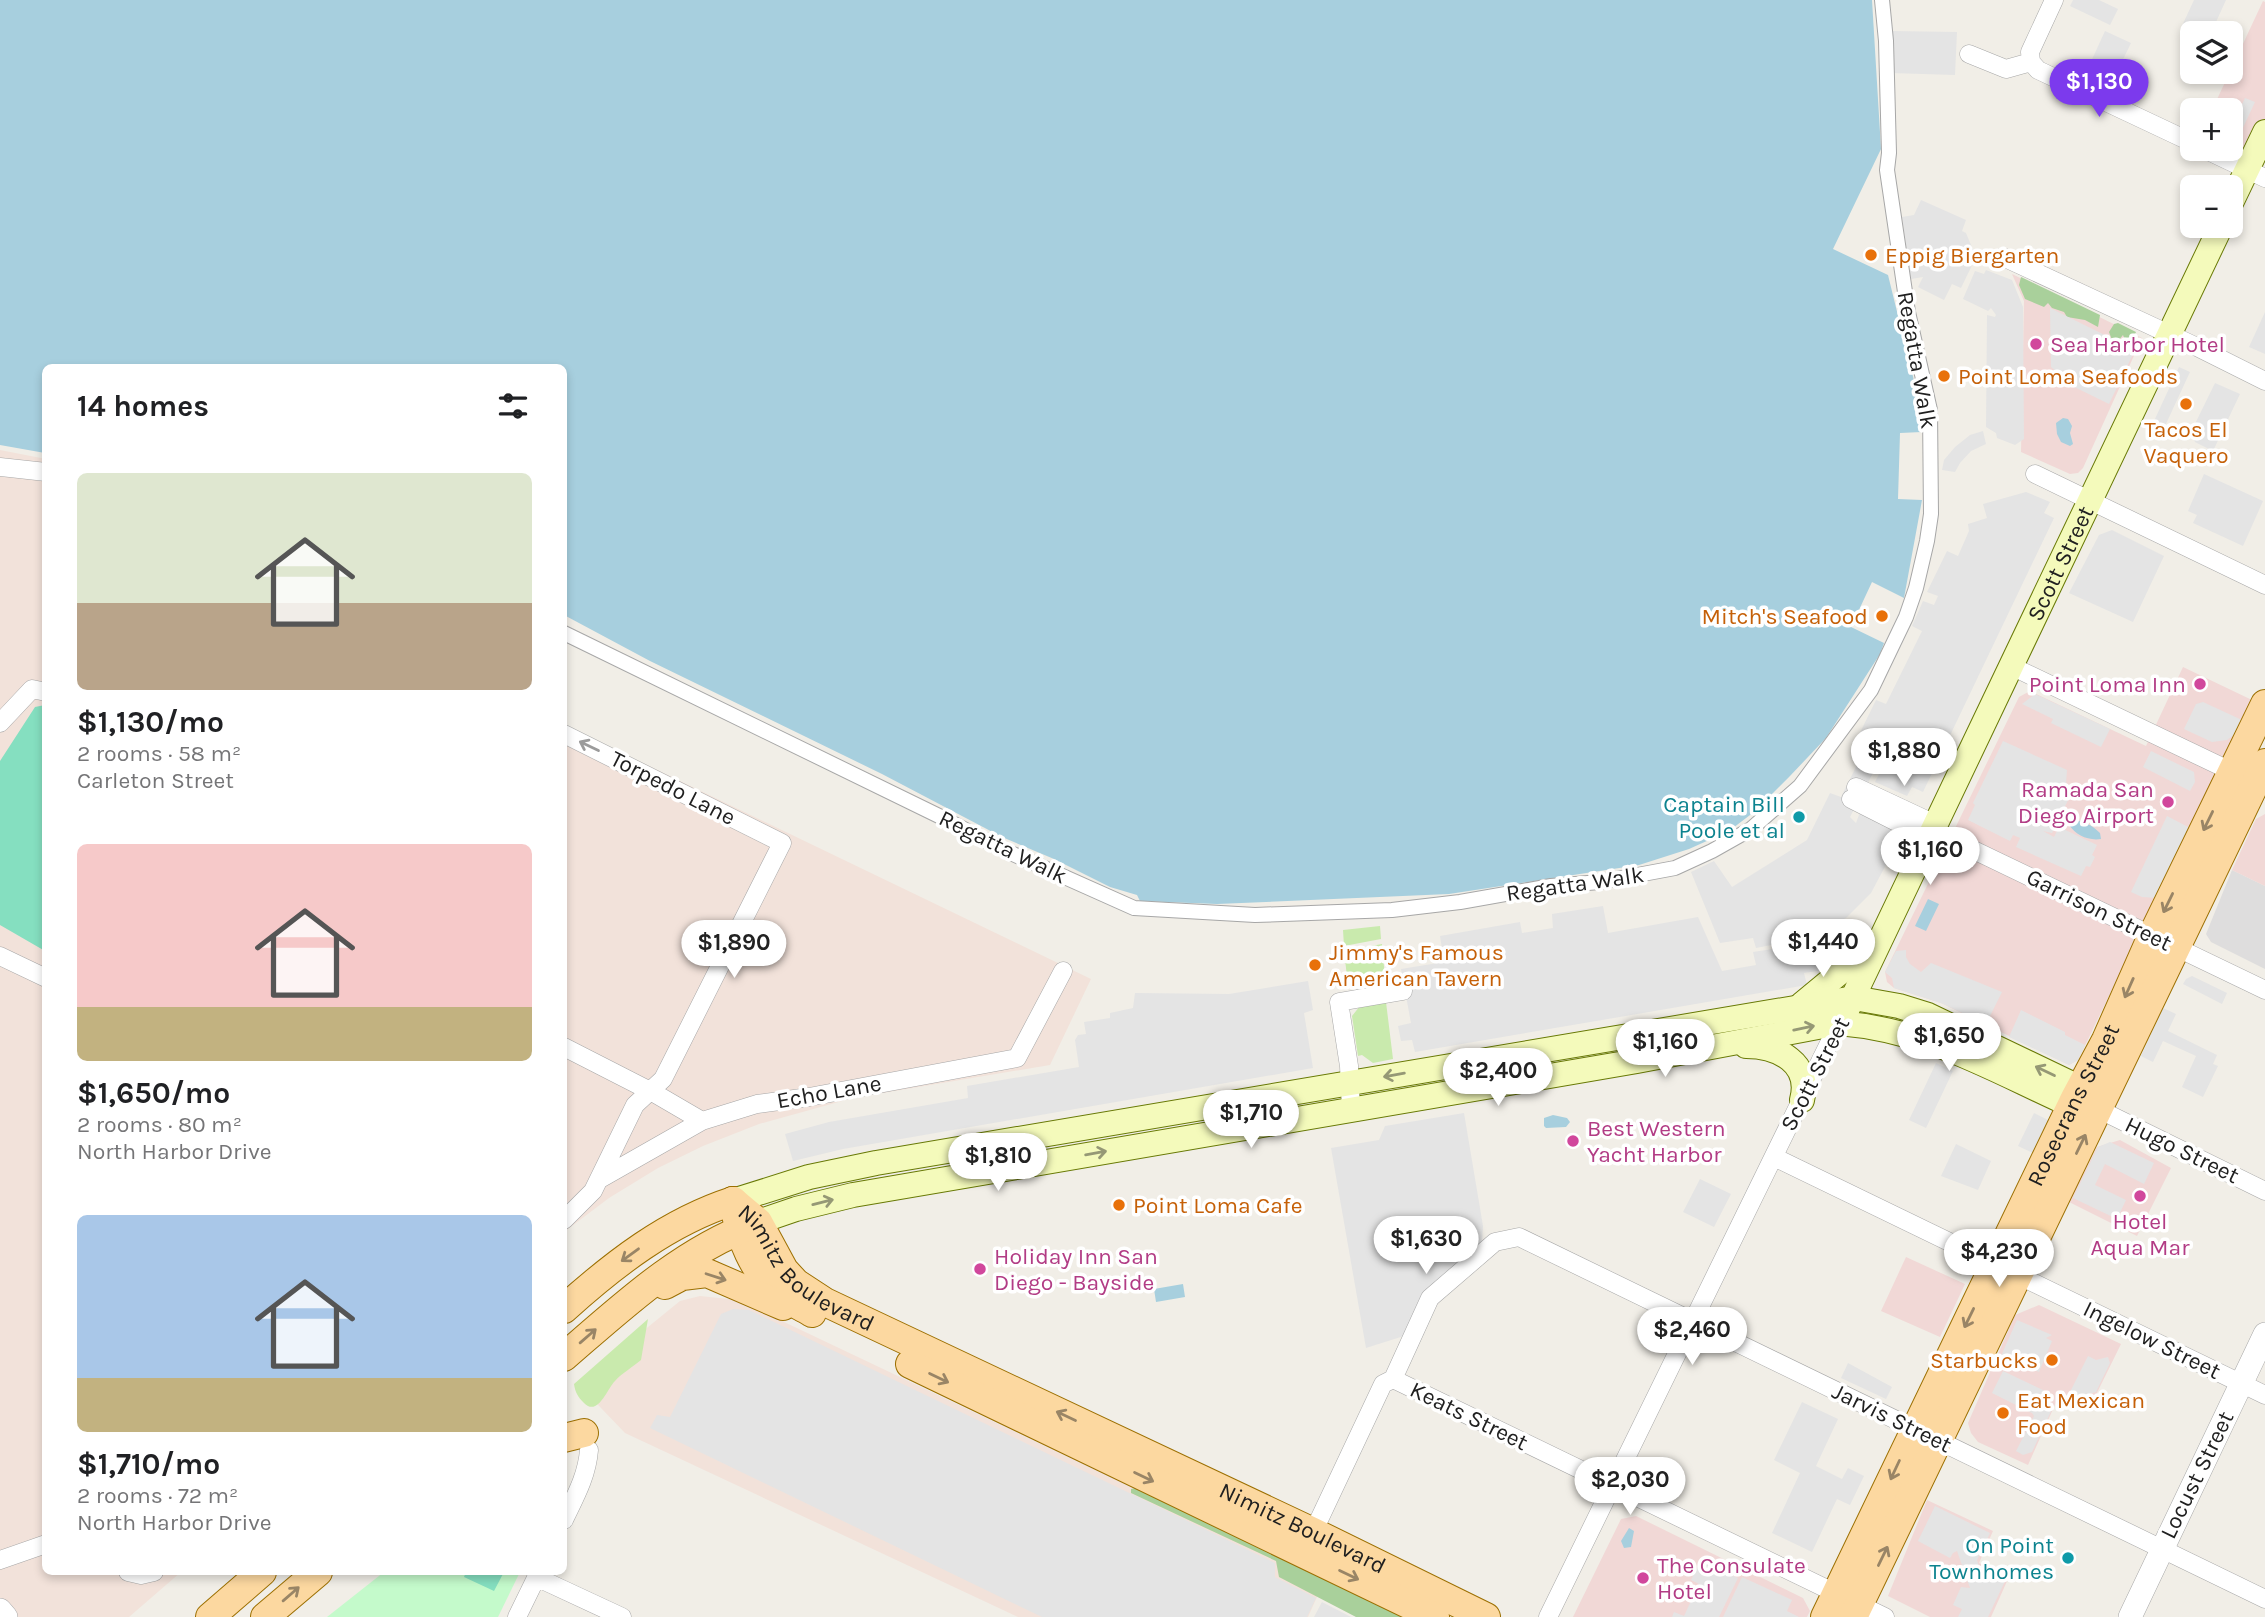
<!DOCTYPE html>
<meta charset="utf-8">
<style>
body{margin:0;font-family:Karla,sans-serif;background:#f6f6f6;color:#202124;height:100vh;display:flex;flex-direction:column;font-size:26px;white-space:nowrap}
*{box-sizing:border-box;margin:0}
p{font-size:23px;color:#757577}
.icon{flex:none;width:38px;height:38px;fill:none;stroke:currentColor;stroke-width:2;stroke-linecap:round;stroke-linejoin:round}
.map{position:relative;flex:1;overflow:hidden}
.details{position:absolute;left:42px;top:364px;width:525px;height:1211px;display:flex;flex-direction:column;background:#fff;border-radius:10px;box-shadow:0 4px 10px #0003}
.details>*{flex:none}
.controls{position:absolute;left:2180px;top:21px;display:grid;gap:14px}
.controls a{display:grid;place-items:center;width:63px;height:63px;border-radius:10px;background:#fff;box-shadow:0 4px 10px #0003;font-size:35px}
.price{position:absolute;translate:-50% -60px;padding:0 16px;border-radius:24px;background:#fff;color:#222;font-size:23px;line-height:46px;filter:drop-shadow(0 2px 4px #0008)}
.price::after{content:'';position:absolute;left:50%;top:42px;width:21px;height:16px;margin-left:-10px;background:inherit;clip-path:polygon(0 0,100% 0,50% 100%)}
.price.on{background:#7c3aed;color:#fff}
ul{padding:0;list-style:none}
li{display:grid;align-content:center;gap:14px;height:371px;padding:0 35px}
li span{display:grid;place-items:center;height:217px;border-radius:10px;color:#555}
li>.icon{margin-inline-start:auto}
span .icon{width:126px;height:126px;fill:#fffc;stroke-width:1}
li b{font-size:30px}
h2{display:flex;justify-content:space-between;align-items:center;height:84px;padding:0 35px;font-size:30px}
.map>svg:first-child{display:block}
</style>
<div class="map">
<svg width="2265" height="1617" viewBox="0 0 2265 1617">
<rect width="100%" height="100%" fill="#f1eee7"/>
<path fill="#dedddd" d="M2232 870 2265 886V969L2211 942 2206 934Z"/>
<path fill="#f1d8d6" d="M2263 1 2265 2V158L2231 142V110H2212Z
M2012 274 2142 338 2083 468 2078 473 2070 474 2021 452 2024 301Z
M2183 667 2252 700 2078 1060 2069 1065 1941 1003 1894 988 1887 982 1885 972 2019 697 2030 691 2146 746Z
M2265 814V886L2232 870 2256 819Z
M2120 1140 2171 1168 2137 1236 2069 1202 2097 1147Z
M1906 1257 1965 1284 1940 1337 1881 1311Z
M2039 1305 2121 1344 2088 1411 2058 1398 2028 1465 1978 1442 1971 1433 1968 1423 2015 1315Z
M1927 1500 1993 1531 1979 1563 2008 1579 1991 1617H1930L1888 1596Z
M1636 1516 1803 1598 1810 1611 1807 1617H1573L1621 1519Z"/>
<path fill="#f2e2da" d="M0 450 46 459V1572H181L129 1617H0Z
M564 725 1091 979 1050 1065 853 1098 759 1124 703 1146 658 1168 609 1198 564 1232Z
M700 1296 738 1300 1325 1579 1308 1617H1018L625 1433 578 1384 680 1301Z"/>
<path fill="#c9eaad" d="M1380 926 1381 939 1344 946 1343 930Z
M1382 944 1385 978 1348 985 1344 951Z
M1386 1002 1393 1059 1373 1063 1362 1055 1358 1056 1352 1016 1360 1006Z
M648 1319 641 1360C633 1367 622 1373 615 1381 607 1389 598 1417 584 1403 578 1397 575 1392 574 1384Z"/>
<path fill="#a9d09b" d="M2021 277 2100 315 2098 327 2085 320 2067 317 2064 312 2052 308 2048 303 2044 307 2025 299 2019 285Z
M2118 323 2136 332 2134 336 2137 340 2129 345 2128 338 2125 340 2123 335 2118 341 2112 340 2109 332 2114 324Z
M1136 1488 1405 1617H1356L1279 1577 1276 1561 1131 1493V1489Z"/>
<path fill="#c4facb" d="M384 1572H520L498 1617H327Z"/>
<path fill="#85dfc0" d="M45 705H46L45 951 0 925V761L35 707Z
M466 1572H504L494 1591 464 1577Z"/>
<path fill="#e4e4e4" d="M2073 0H2099L2118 9 2110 25 2070 6Z
M2194 0H2226L2211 33H2193V39L2181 28Z
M1891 31 1957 32 1955 75 1890 73Z
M2105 31 2131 43 2114 78 2089 66Z
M2245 98 2255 102 2240 134 2231 136V123H2233Z
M1921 200 1966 220 1962 231 1966 233 1976 257 1961 288 1952 284 1944 300 1918 287 1923 277 1911 279 1902 217 1914 215Z
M1986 270 2012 280 2023 307 2024 439 2015 445 1997 438 1996 433 1986 427 1987 315 1995 317 1996 315 1991 308 1988 311 1963 299 1975 271 1984 274Z
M2050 308 2135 350 2109 404 2054 377 2059 374 2051 367Z
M2265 312V354L2249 347Z
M2179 367 2190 372 2165 426 2154 421Z
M2215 383 2240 394 2213 451 2195 442 2191 432Z
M1983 431 1986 444 1971 451 1960 463 1955 472 1942 470 1944 460 1955 447 1970 435Z
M2204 474 2263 501 2243 546 2193 523 2197 515 2188 511Z
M2026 492 2050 502 2044 513 2054 518 1923 792 1912 787 1907 796 1875 782 1880 772 1874 771 1850 817 1856 823 1860 812 1892 828 1888 837 1898 842 1871 893 1846 918 1806 938 1756 948 1753 938 1720 943 1691 872 1714 861 1732 887 1807 840 1830 793 1841 797 1861 757 1851 751 1876 700 1886 704 1922 631 1912 626 1923 601 1934 605 1938 596 1927 592 1947 551 1958 556 1969 531 1968 524 1987 518 1983 504Z
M2112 530 2164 556 2133 622 2069 593 2099 535Z
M2035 694 2110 729 2101 747 2051 723 2053 719 2022 704Z
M2203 702 2242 720 2236 733 2227 740 2212 742 2184 729 2196 704Z
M2003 741 2067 770 2066 784 2074 788 2052 833 2043 831 2054 837 2059 827 2097 845 2092 855 2095 857 2090 867 2086 866 2081 876 2016 847 2020 838 2013 835 2010 841 1968 820 1975 805 1973 803Z
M2151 751 2194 772 2195 782 2190 791 2143 767Z
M2167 816 2190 828 2157 898 2142 897 2131 892Z
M1603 906 1608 933 1698 917 1722 971 1756 965 1753 952 1823 941 1827 966 1824 970 1804 973 1807 985 1415 1052 1412 1040 1401 1041 1398 1026 1411 1023 1401 969 1444 962 1440 936 1520 922 1522 933 1553 928 1552 914Z
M1906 950V957L1910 964 1921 972 1931 963 2002 992 1986 1024 1941 1003 1894 988 1892 978 1885 972 1896 951Z
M2192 976 2227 993 2222 1004 2183 984 2186 979Z
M1308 981 1313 1010 1304 1013 1313 1068 843 1149 793 1161 785 1134 829 1122 968 1098 967 1086 1079 1067 1075 1040 1078 1035 1086 1034 1084 1022 1110 1018V1013L1133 1008 1135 993 1229 994Z
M2163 1008 2176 1014 2168 1031 2217 1055 2213 1064 2218 1066 2203 1097 2182 1087 2196 1056 2163 1041 2153 1062 2141 1056Z
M2021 1010 2065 1032V1035L2085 1045 2078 1060 2069 1065 2009 1037Z
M1936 1063 1953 1071 1926 1128 1909 1120Z
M1464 1113 1483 1226 1482 1243 1407 1335 1366 1348 1331 1148 1379 1140 1385 1126Z
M2034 1113 2050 1121 2035 1154 2018 1146Z
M2110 1142 2154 1163 2144 1184 2105 1164 2095 1185 2126 1200 2117 1219 2073 1198 2098 1147Z
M1956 1144 1991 1161 1978 1190 1941 1176Z
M1700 1179 1731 1194 1714 1227 1683 1212Z
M733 1309 749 1310 1275 1563V1577L1316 1598 1307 1617H1042L650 1428 657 1415 670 1417 721 1314Z
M2017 1320 2052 1335 2046 1338 2052 1341 2039 1372 2001 1356Z
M2088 1356 2096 1360 2108 1357 2110 1363 2096 1392 2085 1395 2082 1400 2069 1394Z
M1848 1363 1892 1387 1886 1399 1841 1378Z
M2003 1371 2049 1393 2045 1403 2053 1407 2032 1452 2023 1455 2016 1451 2034 1416 2032 1413 1992 1393Z
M1802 1402 1838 1419 1816 1466 1842 1479 1848 1468 1864 1476 1850 1505 1837 1499 1812 1552 1772 1533 1800 1473 1774 1460Z
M1935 1506 1990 1533 1977 1560 1979 1566 2006 1579 1988 1617H1958L1962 1609 1953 1605 1961 1587 1970 1588 1957 1551 1953 1553 1950 1558 1918 1541Z
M1700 1561 1738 1578 1719 1617H1672L1674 1612 1684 1616 1699 1584 1691 1580Z
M1742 1577 1792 1600 1787 1611 1799 1617H1723Z
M1322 1602 1351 1617H1314Z"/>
<path fill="#a7cfde" d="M0 0H1872L1881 149 1833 249 1888 275 1917 393 1922 432 1900 433 1898 499 1922 500 1904 598 1872 582 1851 627 1884 643 1880 654 1826 738 1790 776 1754 812 1729 831 1689 849 1639 865 1449 894 1217 904 1140 901 1137 895 1110 887 1054 859 1002 837 882 774 650 661 564 615V368H46L45 453 0 445Z
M2063 418 2068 419 2072 426 2070 433 2073 444 2070 446 2061 442 2057 434 2056 423Z
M2071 820C2082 820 2092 825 2100 833L2101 839C2088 841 2076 835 2069 825Z
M1928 899 1939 904 1926 931 1915 926Z
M1553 1115 1567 1118 1570 1122 1566 1127 1546 1128 1544 1126V1118Z
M1183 1284 1185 1297 1156 1302 1154 1289Z
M1629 1528 1634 1531 1631 1547 1624 1548 1621 1541Z"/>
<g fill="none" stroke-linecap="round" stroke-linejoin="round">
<g stroke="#a7a7a7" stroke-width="16">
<path id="pedestrian" d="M564 633 939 816 1004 850 1134 908 1255 915 1392 910 1460 902 1551 886 1600 882 1675 868 1712 851 1751 829 1800 786 1871 690 1906 617 1916 588 1927 541 1931 514 1930 410 1908 312 1887 170 1889 153 1886 41 1882 0"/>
</g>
<g stroke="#a7a7a7" stroke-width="19">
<path id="minor" d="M1969 54 2006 69 2031 62
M2031 62 2038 70 2193 143
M2031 62 2030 52 2054 0
M2204 149 2265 178
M2003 257 2197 347 2265 381
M0 467 46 472
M2035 474 2265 585
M2011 666 2241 776
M0 723 32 689 46 692
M564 734 782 843 663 1079 635 1105 593 1191 564 1220
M1856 787 1935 824
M1851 799 1928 838
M1932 830 2265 990
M0 956 46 978
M564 1047 654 1093 702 1121 757 1104 809 1097 1017 1058 1063 971
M2098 1109 2265 1191
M1351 1110 1349 1066 1339 1002 1403 991
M1774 1157 2265 1395
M600 1179 702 1121
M1393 1379 1885 1617
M564 1520C575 1497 587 1476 589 1450
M1309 1541 1383 1384 1393 1379 1430 1298 1495 1242 1519 1237 2265 1599
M0 1560 46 1544
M128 1572 141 1575 154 1572
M536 1577 622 1617
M517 1617 539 1572
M1548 1617 1839 1023"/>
</g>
<g stroke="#a7a7a7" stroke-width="24">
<path id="tertiary" d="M0 1610 6 1617
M2130 1617 2265 1334"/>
</g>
<g stroke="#687905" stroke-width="26">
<g id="secondary">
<path d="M2231 203 2265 132"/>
<path d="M1802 1004 1854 961 1872 942"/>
<path id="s1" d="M1847 1010 2221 226"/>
<path d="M1746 1046C1778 1046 1812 1063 1802 1100"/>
<path d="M733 1201 809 1177 876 1163 1854 998 1899 1006 1928 1015 2068 1082 2075 1098"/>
<path d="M758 1222 796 1209 853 1195 1637 1061 1839 1023C1925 1030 1984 1065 2060 1100L2075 1098 2087 1104"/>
</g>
</g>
<g stroke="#9c6f00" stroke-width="30">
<g id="primary">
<path id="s2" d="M733 1201 758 1222 784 1270 796 1283 825 1302 1313 1532 1486 1617"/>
<path d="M733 1201C740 1237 752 1273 783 1296 792 1303 803 1307 812 1313"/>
<path d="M665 1285 682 1276 707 1273 783 1306"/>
<path d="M564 1309C614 1264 668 1222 733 1201"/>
<path d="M564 1357C623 1306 680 1252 755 1224"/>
<path d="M910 1364 1435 1617"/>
<path d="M564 1438 584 1433"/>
<path d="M210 1617 262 1572"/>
<path d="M265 1617 318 1572"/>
<path id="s3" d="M1825 1617 2075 1098 2106 1040 2152 936 2265 704"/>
<path d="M1853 1617 2265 763"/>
</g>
</g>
<use href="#pedestrian" stroke="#fff" stroke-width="14"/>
<use href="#minor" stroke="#fff" stroke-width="18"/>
<use href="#tertiary" stroke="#fff" stroke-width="23"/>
<use href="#secondary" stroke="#f4fabb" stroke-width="24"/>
<use href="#primary" stroke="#fcd8a0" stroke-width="28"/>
</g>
<defs><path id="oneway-shaft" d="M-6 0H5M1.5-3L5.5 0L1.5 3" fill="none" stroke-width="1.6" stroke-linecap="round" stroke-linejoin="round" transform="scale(1.75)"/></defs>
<use stroke="#9b9b9b" href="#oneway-shaft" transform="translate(589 746) rotate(-154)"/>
<g stroke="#998566">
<use href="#oneway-shaft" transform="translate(2208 821) rotate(116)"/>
<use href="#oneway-shaft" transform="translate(2168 903) rotate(116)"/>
<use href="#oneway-shaft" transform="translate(2129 988) rotate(114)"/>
<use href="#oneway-shaft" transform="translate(2081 1144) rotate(-64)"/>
<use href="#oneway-shaft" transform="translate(630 1255) rotate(144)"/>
<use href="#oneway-shaft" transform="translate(716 1277) rotate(18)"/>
<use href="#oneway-shaft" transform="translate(1969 1318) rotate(116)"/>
<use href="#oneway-shaft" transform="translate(588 1336) rotate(-41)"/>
<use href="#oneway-shaft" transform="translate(939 1378) rotate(26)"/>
<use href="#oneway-shaft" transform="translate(1066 1416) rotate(-155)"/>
<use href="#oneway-shaft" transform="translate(1895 1470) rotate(115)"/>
<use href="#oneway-shaft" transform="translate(1144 1477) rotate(26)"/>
<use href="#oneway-shaft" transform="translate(1883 1556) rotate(-64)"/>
<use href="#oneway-shaft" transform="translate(1349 1575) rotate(26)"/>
<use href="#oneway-shaft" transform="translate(291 1594) rotate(-41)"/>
</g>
<g stroke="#959875">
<use href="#oneway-shaft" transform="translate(1804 1028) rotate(-12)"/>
<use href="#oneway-shaft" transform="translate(2045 1071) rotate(-154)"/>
<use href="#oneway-shaft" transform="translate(1394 1075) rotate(170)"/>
<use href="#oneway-shaft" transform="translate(1096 1153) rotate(-10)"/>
<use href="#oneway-shaft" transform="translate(823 1202) rotate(-14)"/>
</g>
<g fill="#e8710a" stroke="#fff" stroke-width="2.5">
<circle cx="1871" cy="255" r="7"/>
<circle cx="1944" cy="376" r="7"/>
<circle cx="2186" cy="404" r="7"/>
<circle cx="1882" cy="616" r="7"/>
<circle cx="1315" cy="965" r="7"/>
<circle cx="1119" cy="1205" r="7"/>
<circle cx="2052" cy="1360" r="7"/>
<circle cx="2003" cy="1413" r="7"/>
</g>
<g fill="#d1479c" stroke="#fff" stroke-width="2.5">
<circle cx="2036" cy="344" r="7"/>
<circle cx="2200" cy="684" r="7"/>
<circle cx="2168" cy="802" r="7"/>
<circle cx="1573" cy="1141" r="7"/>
<circle cx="2140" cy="1196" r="7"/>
<circle cx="980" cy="1269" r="7"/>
<circle cx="1643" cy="1578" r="7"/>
</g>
<g fill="#0f9aa8" stroke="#fff" stroke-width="2.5">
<circle cx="1799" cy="817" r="7"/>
<circle cx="2068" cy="1558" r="7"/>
</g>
<g text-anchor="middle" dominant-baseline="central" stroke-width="7" stroke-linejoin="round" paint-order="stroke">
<g font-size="23" fill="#c56008" stroke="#fff" text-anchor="start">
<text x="1885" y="255">Eppig Biergarten</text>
<text x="1958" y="376">Point Loma Seafoods</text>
<text x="2186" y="429" text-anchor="middle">Tacos El<tspan x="2186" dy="26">Vaquero</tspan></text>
<text x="1868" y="616" text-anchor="end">Mitch's Seafood</text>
<text x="1329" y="952">Jimmy's Famous<tspan x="1329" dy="26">American Tavern</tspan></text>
<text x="1133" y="1205">Point Loma Cafe</text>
<text x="2038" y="1360" text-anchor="end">Starbucks</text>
<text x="2017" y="1400">Eat Mexican<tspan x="2017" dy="26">Food</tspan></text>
</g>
<g font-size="23" fill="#b23c85" stroke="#fff" text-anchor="start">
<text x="2050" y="344">Sea Harbor Hotel</text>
<text x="2186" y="684" text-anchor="end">Point Loma Inn</text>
<text x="2154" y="789" text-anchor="end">Ramada San<tspan x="2154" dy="26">Diego Airport</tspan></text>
<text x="1587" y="1128">Best Western<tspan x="1587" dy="26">Yacht Harbor</tspan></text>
<text x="2140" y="1221" text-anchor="middle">Hotel<tspan x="2140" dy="26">Aqua Mar</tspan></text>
<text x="994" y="1256">Holiday Inn San<tspan x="994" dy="26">Diego - Bayside</tspan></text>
<text x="1657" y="1565">The Consulate<tspan x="1657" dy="26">Hotel</tspan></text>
</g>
<g font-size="23" fill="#202020" stroke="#fff">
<text transform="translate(1917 360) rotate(80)">Regatta Walk</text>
<text stroke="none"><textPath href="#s1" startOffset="495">Scott Street</textPath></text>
<text transform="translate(673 788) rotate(27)">Torpedo Lane</text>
<text transform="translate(1003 847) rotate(26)">Regatta Walk</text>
<text transform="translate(1575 884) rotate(-8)">Regatta Walk</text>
<text transform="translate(2099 910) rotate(26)">Garrison Street</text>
<text transform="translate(1815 1074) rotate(-63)">Scott Street</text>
<text transform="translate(829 1092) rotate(-10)">Echo Lane</text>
<text stroke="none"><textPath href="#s3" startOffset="569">Rosecrans Street</textPath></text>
<text transform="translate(2182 1150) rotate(26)">Hugo Street</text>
<text stroke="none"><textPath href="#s2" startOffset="102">Nimitz Boulevard</textPath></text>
<text transform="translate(2152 1340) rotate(26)">Ingelow Street</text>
<text transform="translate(1469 1416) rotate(26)">Keats Street</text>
<text transform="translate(1892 1418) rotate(26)">Jarvis Street</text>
<text transform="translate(2197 1475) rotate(-64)">Locust Street</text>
<text stroke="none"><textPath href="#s2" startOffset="668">Nimitz Boulevard</textPath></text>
</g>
<g font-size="23" fill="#0d838f" stroke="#fff" text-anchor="end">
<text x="1785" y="804">Captain Bill<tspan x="1785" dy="26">Poole et al</tspan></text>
<text x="2054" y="1545">On Point<tspan x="2054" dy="26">Townhomes</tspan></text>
</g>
</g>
</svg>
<div class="controls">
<a><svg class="icon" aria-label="layers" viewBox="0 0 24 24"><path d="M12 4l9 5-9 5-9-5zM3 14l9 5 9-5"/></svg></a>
<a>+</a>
<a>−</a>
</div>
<b class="price on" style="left:2099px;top:119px">$1,130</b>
<b class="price" style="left:1904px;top:788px">$1,880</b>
<b class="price" style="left:1930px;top:887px">$1,160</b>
<b class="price" style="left:1823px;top:979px">$1,440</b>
<b class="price" style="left:734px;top:980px">$1,890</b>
<b class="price" style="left:1949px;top:1073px">$1,650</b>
<b class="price" style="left:1665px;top:1079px">$1,160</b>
<b class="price" style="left:1498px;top:1108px">$2,400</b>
<b class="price" style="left:1251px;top:1150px">$1,710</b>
<b class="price" style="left:998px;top:1193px">$1,810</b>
<b class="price" style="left:1426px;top:1276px">$1,630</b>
<b class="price" style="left:1999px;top:1289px">$4,230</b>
<b class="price" style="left:1692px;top:1367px">$2,460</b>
<b class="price" style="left:1630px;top:1517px">$2,030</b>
<section class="details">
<h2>14 homes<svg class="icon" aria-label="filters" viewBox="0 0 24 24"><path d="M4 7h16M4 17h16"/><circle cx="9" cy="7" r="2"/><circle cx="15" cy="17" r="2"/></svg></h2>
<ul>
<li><span style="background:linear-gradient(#dfe7d0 60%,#b9a48a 0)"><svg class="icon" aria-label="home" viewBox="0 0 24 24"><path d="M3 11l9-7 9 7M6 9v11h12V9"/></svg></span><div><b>$1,130/mo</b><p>2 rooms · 58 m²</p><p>Carleton Street</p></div></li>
<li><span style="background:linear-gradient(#f6c9c9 75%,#c2b280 0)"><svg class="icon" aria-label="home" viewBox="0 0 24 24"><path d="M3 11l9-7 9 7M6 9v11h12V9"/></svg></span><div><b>$1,650/mo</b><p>2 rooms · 80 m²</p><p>North Harbor Drive</p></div></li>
<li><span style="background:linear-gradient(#a9c7e8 75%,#c2b280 0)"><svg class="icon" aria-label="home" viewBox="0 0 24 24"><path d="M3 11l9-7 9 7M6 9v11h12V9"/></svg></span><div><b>$1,710/mo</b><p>2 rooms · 72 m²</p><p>North Harbor Drive</p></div></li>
</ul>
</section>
</div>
